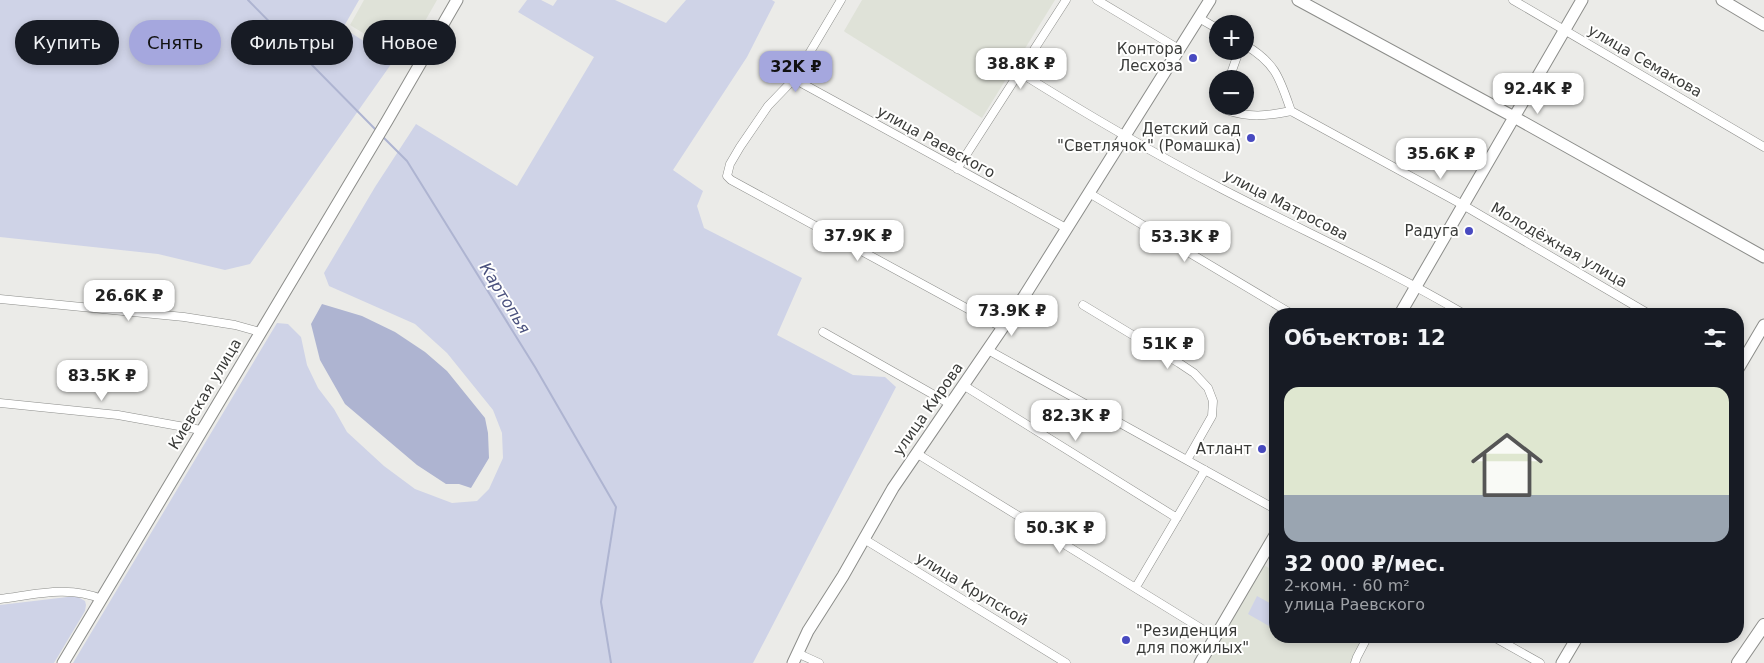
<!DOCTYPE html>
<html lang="ru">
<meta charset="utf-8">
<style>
body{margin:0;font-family:"DejaVu Sans",sans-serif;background:#242831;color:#f1f3f6;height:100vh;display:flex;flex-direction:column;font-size:19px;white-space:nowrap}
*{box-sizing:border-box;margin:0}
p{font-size:16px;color:#9ea1a6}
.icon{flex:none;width:28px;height:28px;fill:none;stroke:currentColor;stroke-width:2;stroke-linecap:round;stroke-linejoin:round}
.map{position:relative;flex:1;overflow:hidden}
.details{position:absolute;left:1269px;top:308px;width:475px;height:335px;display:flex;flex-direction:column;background:#171b24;border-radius:20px;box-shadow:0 2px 8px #0003}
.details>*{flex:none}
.top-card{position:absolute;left:15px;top:20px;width:475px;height:45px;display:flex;gap:10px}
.buttons{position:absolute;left:1209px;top:15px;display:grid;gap:10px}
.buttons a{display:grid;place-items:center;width:45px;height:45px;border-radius:50%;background:#171b24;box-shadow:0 2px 8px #0003;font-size:25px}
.price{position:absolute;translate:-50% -42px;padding:0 11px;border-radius:10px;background:#fff;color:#222;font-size:16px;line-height:32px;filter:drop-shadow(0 1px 2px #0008)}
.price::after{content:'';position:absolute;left:50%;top:30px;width:15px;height:11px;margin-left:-8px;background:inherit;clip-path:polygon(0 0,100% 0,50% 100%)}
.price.on{background:#a5a7de;color:#111}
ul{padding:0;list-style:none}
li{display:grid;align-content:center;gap:10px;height:265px;padding:0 15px}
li+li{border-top:1px solid #363941}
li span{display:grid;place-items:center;height:155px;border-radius:15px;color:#555}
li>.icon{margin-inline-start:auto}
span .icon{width:90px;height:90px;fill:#fffc;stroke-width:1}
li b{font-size:21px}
h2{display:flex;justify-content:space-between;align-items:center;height:60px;padding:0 15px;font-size:21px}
.pill{padding:0 18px;border-radius:22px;background:#171b24;box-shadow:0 2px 8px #0003;font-size:18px;line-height:45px}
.pill.on{background:#a5a7de;color:#111}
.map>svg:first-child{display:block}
</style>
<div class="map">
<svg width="1764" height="663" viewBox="0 0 1764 663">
<rect width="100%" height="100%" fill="#ebebe8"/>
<path fill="#dfe2d8" d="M364 0H437L404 58 350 25Z
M862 0H1055L982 118 845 32 844 31Z
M1264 565 1275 572V636H1368L1356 663H1208Z"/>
<path fill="#cfd3e7" d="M0 0H359L343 28 394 60 250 264 225 270 158 254 0 237Z
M527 0H541L553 6 557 0H615L666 23 686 0H772L775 2 747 57 673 170 703 191 697 206 704 228 802 278 777 335 853 375 885 377 896 387 753 663H73L277 323 288 324 301 337 307 365 318 388 334 409 347 432 384 466 415 489 452 503 477 501 489 489 503 458 502 433 493 410 447 353 415 324 329 286 324 273 375 187 416 124 517 186 594 57 518 12Z
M76 596 85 601 86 605 85 611 54 663H0V605Z
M1257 596 1275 606 1274 629 1248 614Z"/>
<path fill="#aeb4d1" d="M322 304 362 316 395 332 425 352 447 371 485 418 488 433 489 458 471 488 459 484H446L417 465 345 404 320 360 311 324Z"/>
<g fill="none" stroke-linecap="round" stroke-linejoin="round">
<path stroke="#aeb4d1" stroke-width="2" d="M248 0 376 130
M383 137 407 161 535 367 616 507 601 602 611 663"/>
<g stroke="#8c8d8a" stroke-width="9">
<path id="street" d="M841 0 794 79 768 106 740 147 730 164 727 176 731 180 1003 328
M1097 0 1179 49
M1513 0 1764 147
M1199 18 1218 29
M1245 45C1276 63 1280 79 1291 111L1463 205 1649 314
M1019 72C1086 114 1153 153 1222 189 1303 231 1386 268 1464 314
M794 79 1066 228
M1229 79 1239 51
M1225 106 1226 110C1250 118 1266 116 1291 111
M957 169 1066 0
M1089 193 1292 314
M0 299 184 317 235 325 260 332
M1083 305 1179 363 1194 373 1208 388 1213 401 1212 416 1187 460
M823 332 950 404
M988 350 1275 509
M963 385 1177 518
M0 403 118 415 201 430
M916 453 1215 637
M864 539 1066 663
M1136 587 1205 470
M0 599C33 595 69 585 101 599
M1492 636 1540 663
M797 653 819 663
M1355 663 1357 657 1368 636"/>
</g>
<g stroke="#8c8d8a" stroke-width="13">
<path id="secondary" d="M1298 0 1514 117 1764 257
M1722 0 1764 25
M1400 314 1582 0
M1738 369 1764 325
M63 663 387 121 457 0
M793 663 808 631 843 576 893 488 1025 295 1210 0
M1200 663 1275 535
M1562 663 1578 636"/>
</g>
<g stroke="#8c8d8a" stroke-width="14">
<path id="primary" d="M1738 663 1764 625"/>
</g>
<use href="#street" stroke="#fff" stroke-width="8"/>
<use href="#secondary" stroke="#fff" stroke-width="11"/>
<use href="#primary" stroke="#fff" stroke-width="12"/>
</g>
<g fill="#484ac0" stroke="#fffffe" stroke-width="2">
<circle cx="1193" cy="58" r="5"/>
<circle cx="1251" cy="138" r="5"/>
<circle cx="1469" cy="231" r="5"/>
<circle cx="1262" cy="449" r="5"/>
<circle cx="1126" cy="640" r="5"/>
</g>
<g text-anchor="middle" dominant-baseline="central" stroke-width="4" stroke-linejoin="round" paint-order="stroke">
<g font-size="15" fill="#3a3b39" stroke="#fffffe" text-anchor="end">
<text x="1183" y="49">Контора<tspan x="1183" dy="17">Лесхоза</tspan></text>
<text x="1241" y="129">Детский сад<tspan x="1241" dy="17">"Светлячок" (Ромашка)</tspan></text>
<text x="1459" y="231">Радуга</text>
<text x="1252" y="449">Атлант</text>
<text x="1136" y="631" text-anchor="start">"Резиденция<tspan x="1136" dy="17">для пожилых"</tspan></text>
</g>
<g font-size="15" fill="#3a3b39" stroke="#fffffe">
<text transform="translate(1645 61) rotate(30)">улица Семакова</text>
<text transform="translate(936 142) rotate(29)">улица Раевского</text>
<text transform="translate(1286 205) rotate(27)">улица Матросова</text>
<text transform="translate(1559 245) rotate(30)">Молодёжная улица</text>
<text transform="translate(205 394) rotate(-59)">Киевская улица</text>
<text transform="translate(928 409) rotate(-55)">улица Кирова</text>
<text transform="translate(972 589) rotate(31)">улица Крупской</text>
</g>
<g font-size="16" font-style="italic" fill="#4b527e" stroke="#fffffe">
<text transform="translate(505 298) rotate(58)">Картопья</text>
</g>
</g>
</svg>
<div class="buttons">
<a>+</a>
<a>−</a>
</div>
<b class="price" style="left:1021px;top:90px">38.8K ₽</b>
<b class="price on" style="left:796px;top:93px">32K ₽</b>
<b class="price" style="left:1538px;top:115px">92.4K ₽</b>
<b class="price" style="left:1441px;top:180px">35.6K ₽</b>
<b class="price" style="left:858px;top:262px">37.9K ₽</b>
<b class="price" style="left:1185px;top:263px">53.3K ₽</b>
<b class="price" style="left:129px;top:322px">26.6K ₽</b>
<b class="price" style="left:1012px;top:337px">73.9K ₽</b>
<b class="price" style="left:1168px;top:370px">51K ₽</b>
<b class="price" style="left:102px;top:402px">83.5K ₽</b>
<b class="price" style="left:1076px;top:442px">82.3K ₽</b>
<b class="price" style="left:1060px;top:554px">50.3K ₽</b>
<div class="top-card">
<a class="pill">Купить</a>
<a class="pill on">Снять</a>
<a class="pill">Фильтры</a>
<a class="pill">Новое</a>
</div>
<section class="details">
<h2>Объектов: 12<svg class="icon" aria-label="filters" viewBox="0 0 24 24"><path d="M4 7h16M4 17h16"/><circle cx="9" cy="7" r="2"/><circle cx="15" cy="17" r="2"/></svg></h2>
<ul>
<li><span style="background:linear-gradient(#dfe7d0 70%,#9aa5b1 0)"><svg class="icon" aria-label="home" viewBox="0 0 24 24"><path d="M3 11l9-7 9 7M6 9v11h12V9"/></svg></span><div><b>32 000 ₽/мес.</b><p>2-комн. · 60 m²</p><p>улица Раевского</p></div></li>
</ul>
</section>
</div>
